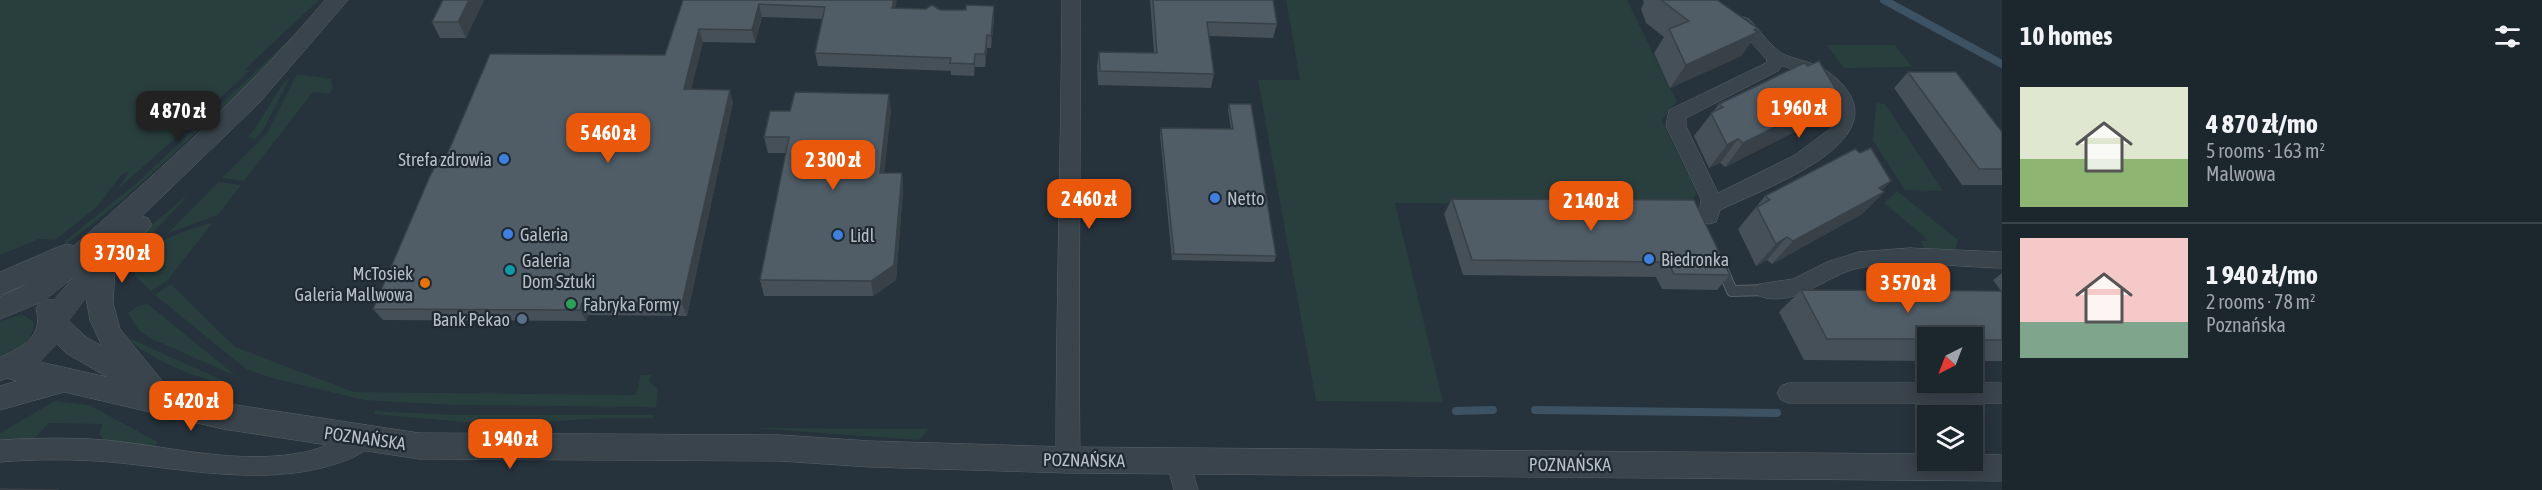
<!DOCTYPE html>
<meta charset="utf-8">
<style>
body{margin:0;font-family:"Asap Condensed",sans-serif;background:#293239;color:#f1f3f6;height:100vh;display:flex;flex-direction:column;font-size:22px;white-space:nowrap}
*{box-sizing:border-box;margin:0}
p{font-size:20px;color:#a0a5aa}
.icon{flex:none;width:33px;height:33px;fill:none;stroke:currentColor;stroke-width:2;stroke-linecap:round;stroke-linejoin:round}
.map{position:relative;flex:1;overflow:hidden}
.drawer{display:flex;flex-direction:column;background:#1c262d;width:540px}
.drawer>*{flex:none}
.needle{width:39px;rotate:222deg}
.tools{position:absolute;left:1917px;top:327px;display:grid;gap:12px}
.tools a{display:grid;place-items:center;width:66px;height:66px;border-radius:0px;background:#1c262d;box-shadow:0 3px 15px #0003,0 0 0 2px #3a4349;font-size:30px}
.price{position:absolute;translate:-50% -51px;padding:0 14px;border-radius:12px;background:#ea580c;color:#fff;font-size:20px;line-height:39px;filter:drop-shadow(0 2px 3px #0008)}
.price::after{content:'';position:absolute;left:50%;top:36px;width:18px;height:14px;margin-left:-9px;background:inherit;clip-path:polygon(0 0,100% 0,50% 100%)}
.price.selected{background:#222;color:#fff}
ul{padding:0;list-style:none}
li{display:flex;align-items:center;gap:18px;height:150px;padding:0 18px}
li+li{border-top:2px solid #3a4349}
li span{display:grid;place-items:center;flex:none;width:168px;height:120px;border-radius:0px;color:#555}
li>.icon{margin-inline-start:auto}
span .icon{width:72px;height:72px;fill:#fffc;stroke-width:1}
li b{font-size:26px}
h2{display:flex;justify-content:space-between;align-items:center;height:72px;padding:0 18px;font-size:26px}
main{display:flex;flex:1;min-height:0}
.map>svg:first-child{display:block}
</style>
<main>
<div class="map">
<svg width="2002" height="490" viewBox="0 0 2002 490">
<rect width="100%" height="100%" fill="#26323c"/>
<path fill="#293f3e" d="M0 0H319L245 69 249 71 238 82 117 190 129 172 122 174 97 207 60 236 54 240 39 239 0 255Z
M1286 0H1627L1677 102 1670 108 1662 121 1697 193 1689 204 1395 203 1443 402 1316 401 1258 80H1300Z
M292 37C269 71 234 99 204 126 160 166 116 208 67 243L64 242 139 181Z
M1827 45H1895L1912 67 1844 68Z
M297 74 331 79 333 89 329 94 313 92 244 181 222 178 267 133Z
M290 78 263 130 255 139 248 137C262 122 278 85 290 78Z
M1876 103 1885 104 1943 191 1905 190 1873 141Z
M218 182 241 185 218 215 168 233Z
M1897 191 1958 240 1955 250H1925L1920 241H1927L1925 237 1884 203Z
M191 192 129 258 120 259 140 235Z
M213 222 167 281 151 291 135 276C135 244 189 230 213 222Z
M1884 273H1907L1909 277H1918L1926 291 1885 290 1877 275H1885Z
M171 284 235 347 354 392 636 395 641 375H651L649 382 658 389 656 407 455 405 364 400 272 378 246 369 155 295Z
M146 304 149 305 236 376 150 338 139 330 128 313 138 306Z
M23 315 33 321C37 340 15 352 0 355V321Z
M131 339 237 387C199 379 161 365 130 341Z
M55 401 89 405 158 442 155 446 105 442 99 434 103 424 49 423 34 439H0V433Z
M375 411 451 415H654L653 418H604L497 425 374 414Z
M754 428 929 429 919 440Z"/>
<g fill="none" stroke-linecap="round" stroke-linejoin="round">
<path stroke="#3d5263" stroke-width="8" d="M1884 0 2002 64
M1535 410 1777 413
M1456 411 1493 410"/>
<g stroke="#58626a" stroke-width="12">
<path id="service" d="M1721 266 1732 291 1767 290"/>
</g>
<g stroke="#58626a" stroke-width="1">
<path id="minor" d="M1062 0H1080C1081 153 1078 307 1080 460L1077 468 1068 471 1059 468 1056 460C1056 307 1061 153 1062 0Z
M1743 17 1749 19C1759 29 1772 49 1785 55 1801 61 1817 63 1831 74 1912 138 1764 188 1720 210L1716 222 1709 224 1702 222 1699 216 1701 199 1666 126 1669 110 1766 63 1767 60 1734 23ZM1782 66C1808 72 1845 93 1835 125L1795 155 1718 193 1686 126V118L1778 71Z
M1910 248 2002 252V268C1955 267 1905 259 1859 268 1825 275 1796 309 1759 296L1756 290 1759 284 1793 279 1827 262 1858 252Z
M1789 383H2002V403H1789L1781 400 1777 393 1781 386Z
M364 428 372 431 376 439C371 449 362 452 352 458 276 490 189 469 110 462 77 459 33 459 0 462V440C32 438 82 437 114 441 177 448 241 465 305 452 326 448 344 436 364 428Z
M1178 449 1187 452 1198 490H1174L1166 460 1169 452Z"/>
</g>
<g stroke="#58626a" stroke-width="1">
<path id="tertiary" d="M325 0H348L259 103 142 216 148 218 152 225 115 267 113 303 120 329 171 392 223 403 419 433 780 435 870 441 1068 447 1928 454V460H1972V454L2002 455V481L1068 473 870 467 780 461 419 459 223 429 64 392 0 410V386L17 381 7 378 0 381V357C22 348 44 336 36 309L39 303 0 319V297L29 283 0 295V272L58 247 67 244 74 246C162 168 249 90 325 0ZM74 277 54 300H45ZM86 298 90 320 102 346 86 337 69 321ZM57 344 66 353 107 377 40 362Z"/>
</g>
<use href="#service" stroke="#3a444c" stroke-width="10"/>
<use href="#minor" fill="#3a444c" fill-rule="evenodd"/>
<use href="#tertiary" fill="#3a444c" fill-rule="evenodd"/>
</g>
<path fill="#455059" d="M484 0 466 38H440L432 22Z
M683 0 940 10 994 19 991 48H987L985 67H975L974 76 951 75V71L818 66 815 53 823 19 762 17 755 43 703 42 691 89 733 102 687 316 588 315 586 321 383 320 373 309 446 157 665 55Z
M1150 0H1273L1277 24 1273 38 1209 36 1214 74 1211 88 1098 85 1097 66 1099 52 1154 53Z
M1643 0H1717L1757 28 1755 30 1758 32 1741 56 1670 88 1654 53 1664 37 1646 23 1641 9 1644 2Z
M1908 72 2002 132V185H1962L1894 88Z
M1837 91 1810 124 1725 167 1720 163 1709 168 1694 136 1719 104Z
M1229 104 1276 256 1274 262 1172 260 1160 135 1161 128 1231 129 1228 110Z
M891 110 884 173H902L903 190 896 280 873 296H764L760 280 786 153H768L764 137Z
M1882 190 1884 192 1862 214 1772 264 1767 260 1756 266 1738 229 1765 196Z
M1452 199 1730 275 1717 290 1662 289 1656 277 1463 275 1444 214Z
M2002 273V361H1972V338H1928V361L1804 360 1779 312 1801 290 2001 291 1993 280Z"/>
<path fill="#384148" d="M469 0H484L466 38 458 22Z
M894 0H897L893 21 892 8Z
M759 4 762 17 755 43 752 30Z
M994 6V19L991 48V36Z
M1757 28 1753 35 1758 32 1741 56 1670 88 1686 65Z
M699 29 703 42 688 102 684 89Z
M987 35V48L985 67V54Z
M975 54V67L974 76V64Z
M730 90 733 102 687 316 682 304Z
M1837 91 1810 124 1725 167 1743 143Z
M889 94 891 110 882 189 880 173Z
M1738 139 1720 163 1709 168 1727 145Z
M902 173 903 190 896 280 873 296 871 281Z
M1891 181 1878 195 1884 192 1862 214 1772 264 1793 241Z
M1787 237 1767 260 1756 266 1776 244Z
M582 303 588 315 586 321 580 310Z"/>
<path fill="#505d67" stroke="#384148" stroke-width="1.5" d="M443 0H469L458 22H432Z
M683 0H894L892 8 926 9 932 5 940 10H966V5L994 6 991 36 987 35 985 54H975L974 64 950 63 951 58 815 53 825 7 759 4 752 30 699 29 684 89 730 90 682 304 582 303 580 310 373 309 430 176 440 157H446L490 54 665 55Z
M1153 0H1273L1277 24 1207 22 1214 74 1100 71 1099 52 1157 53Z
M1661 0H1717L1757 28 1754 30 1758 32 1686 65 1669 29 1689 21Z
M1819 61 1837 91 1825 97 1830 100 1743 143 1738 139 1727 145 1711 113 1723 107 1719 104 1804 63 1808 66Z
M1908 72H1956L2002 132V169H1979Z
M795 92 889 94 880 173H902L894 265 871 281 760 280 789 137H764L770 111H790Z
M1229 104H1251L1276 256 1174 254 1161 128 1233 129Z
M1871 148 1891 181 1879 188 1884 192 1793 241 1787 237 1776 244 1757 207 1770 200 1765 196 1855 149 1860 153Z
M1452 199 1694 200 1730 275 1674 274 1668 262 1472 260Z
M1801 290 2002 291V340H1972V338H1928V339H1827Z
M0 489 59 490H0Z"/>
<g fill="#3f7fe0" stroke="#1f2931" stroke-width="2">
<circle cx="504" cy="159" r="6"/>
<circle cx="1215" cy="198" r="6"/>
<circle cx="508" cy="234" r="6"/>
<circle cx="838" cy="235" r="6"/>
<circle cx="1649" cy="259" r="6"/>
</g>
<circle fill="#0f9aa8" stroke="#1f2931" stroke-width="2" cx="510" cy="270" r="6"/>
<circle fill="#e8710a" stroke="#1f2931" stroke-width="2" cx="425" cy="283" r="6"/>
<circle fill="#2e9e5b" stroke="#1f2931" stroke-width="2" cx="571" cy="304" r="6"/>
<circle fill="#5c6f8a" stroke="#1f2931" stroke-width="2" cx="522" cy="319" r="6"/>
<g text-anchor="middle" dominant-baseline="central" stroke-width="4.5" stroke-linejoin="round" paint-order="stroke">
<g font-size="18" fill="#b6bfc7" stroke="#1f2931" text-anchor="start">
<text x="492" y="159" text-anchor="end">Strefa zdrowia</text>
<text x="1227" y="198">Netto</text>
<text x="520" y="234">Galeria</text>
<text x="850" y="235">Lidl</text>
<text x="1661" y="259">Biedronka</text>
<text x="522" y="260">Galeria<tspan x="522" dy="21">Dom Sztuki</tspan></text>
<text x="413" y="273" text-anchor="end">McTosiek<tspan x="413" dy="21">Galeria Mallwowa</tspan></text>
<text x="583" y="304">Fabryka Formy</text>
<text x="510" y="319" text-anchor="end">Bank Pekao</text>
</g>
<g font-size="18" fill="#b6bfc7" stroke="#1f2931">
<text transform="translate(365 438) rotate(8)">POZNAŃSKA</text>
<text transform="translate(1084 460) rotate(1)">POZNAŃSKA</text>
<text x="1570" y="464">POZNAŃSKA</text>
</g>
</g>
</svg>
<div class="tools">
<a><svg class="needle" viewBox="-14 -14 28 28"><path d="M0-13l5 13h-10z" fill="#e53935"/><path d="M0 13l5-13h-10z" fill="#a0a5aa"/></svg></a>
<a><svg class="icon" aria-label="layers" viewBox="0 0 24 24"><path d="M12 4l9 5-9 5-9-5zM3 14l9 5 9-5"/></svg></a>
</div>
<b class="price" style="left:1799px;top:139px">1 960 zł</b>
<b class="price selected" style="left:178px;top:142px">4 870 zł</b>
<b class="price" style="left:608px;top:164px">5 460 zł</b>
<b class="price" style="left:833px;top:191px">2 300 zł</b>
<b class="price" style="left:1089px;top:230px">2 460 zł</b>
<b class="price" style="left:1591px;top:232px">2 140 zł</b>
<b class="price" style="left:122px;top:284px">3 730 zł</b>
<b class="price" style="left:1908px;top:314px">3 570 zł</b>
<b class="price" style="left:191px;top:432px">5 420 zł</b>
<b class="price" style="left:510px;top:470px">1 940 zł</b>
</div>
<section class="drawer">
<h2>10 homes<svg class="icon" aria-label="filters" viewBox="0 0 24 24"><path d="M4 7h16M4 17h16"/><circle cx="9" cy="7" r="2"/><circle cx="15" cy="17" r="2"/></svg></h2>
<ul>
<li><span style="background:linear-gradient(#dfe7d0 60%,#8fb573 0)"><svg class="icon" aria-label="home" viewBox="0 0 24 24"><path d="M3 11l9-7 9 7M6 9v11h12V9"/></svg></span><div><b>4 870 zł/mo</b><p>5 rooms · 163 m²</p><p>Malwowa</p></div></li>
<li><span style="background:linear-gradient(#f6c9c9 70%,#7fa58c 0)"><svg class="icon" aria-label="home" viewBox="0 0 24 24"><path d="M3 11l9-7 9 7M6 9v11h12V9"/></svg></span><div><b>1 940 zł/mo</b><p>2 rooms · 78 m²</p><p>Poznańska</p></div></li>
</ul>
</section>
</main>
